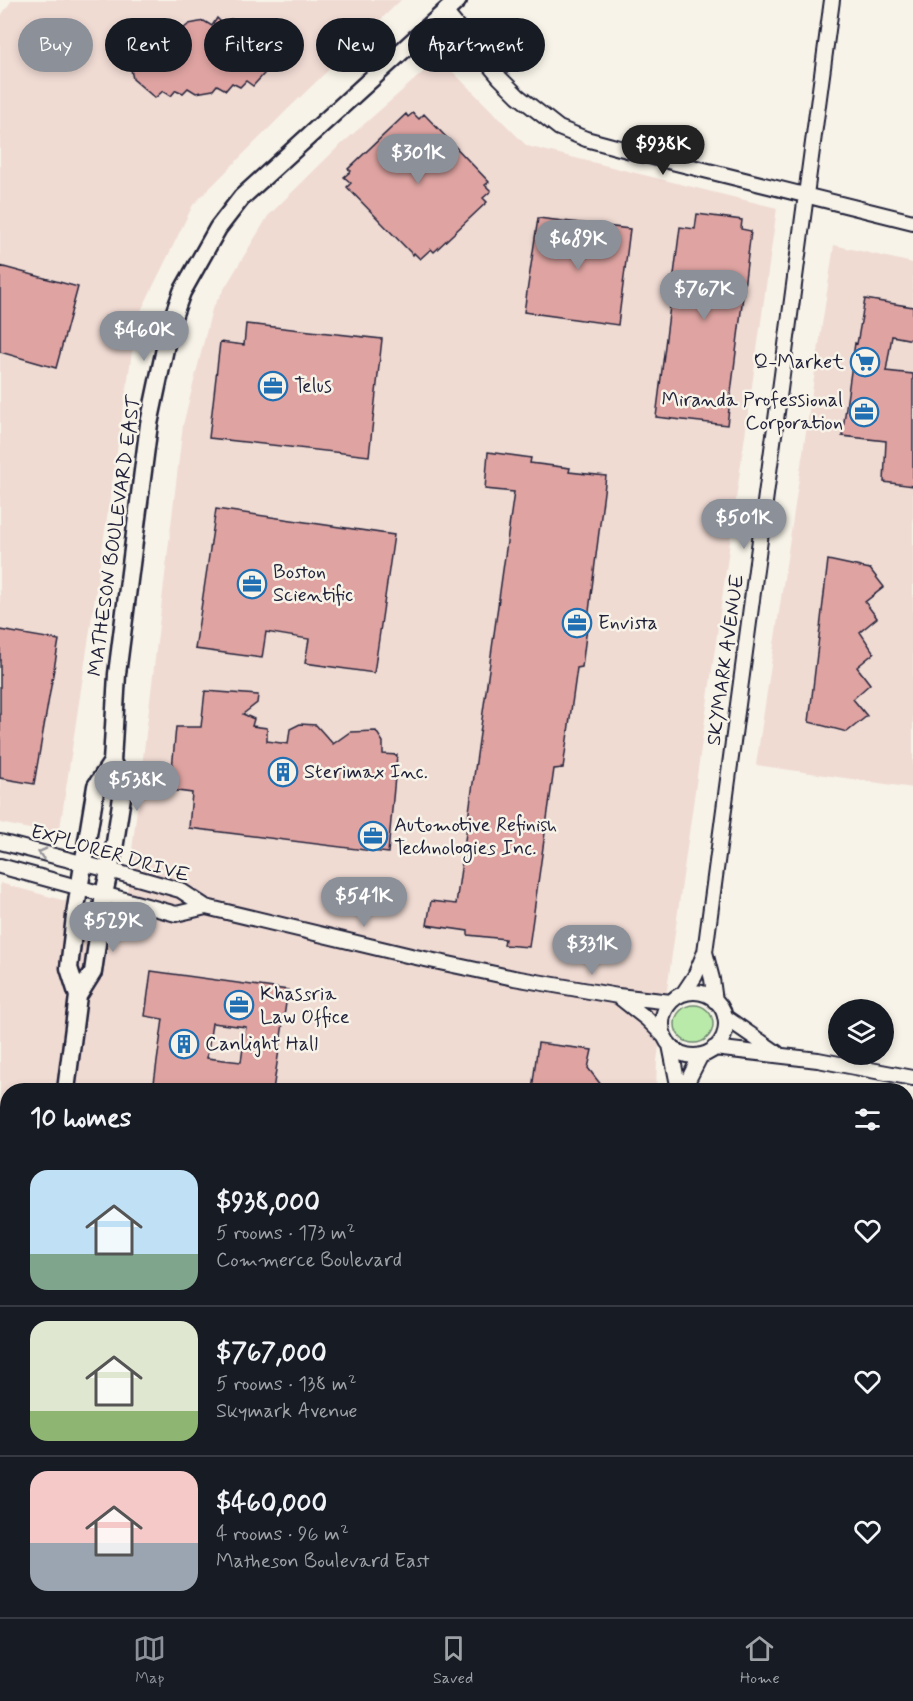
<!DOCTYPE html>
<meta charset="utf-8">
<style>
body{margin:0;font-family:Mynerve,sans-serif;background:#242831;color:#f1f3f6;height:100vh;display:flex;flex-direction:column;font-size:22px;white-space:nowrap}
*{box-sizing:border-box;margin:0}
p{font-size:20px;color:#9ea1a6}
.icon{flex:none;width:33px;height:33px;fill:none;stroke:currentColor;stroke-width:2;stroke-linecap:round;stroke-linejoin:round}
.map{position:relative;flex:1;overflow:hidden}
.panel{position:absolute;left:0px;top:1083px;width:914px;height:534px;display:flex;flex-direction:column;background:#171b24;border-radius:24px 24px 0 0;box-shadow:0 3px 9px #0003}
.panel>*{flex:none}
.hud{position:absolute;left:18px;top:18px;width:600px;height:54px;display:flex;gap:12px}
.fabs{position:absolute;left:828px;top:999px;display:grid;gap:12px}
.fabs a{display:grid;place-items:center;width:66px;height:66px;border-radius:50%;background:#171b24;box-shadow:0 3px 9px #0003;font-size:30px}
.price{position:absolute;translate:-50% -51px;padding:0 14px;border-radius:21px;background:#8c9099;color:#fff;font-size:20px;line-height:39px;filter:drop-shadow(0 2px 3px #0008)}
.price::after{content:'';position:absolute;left:50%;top:36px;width:18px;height:14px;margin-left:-9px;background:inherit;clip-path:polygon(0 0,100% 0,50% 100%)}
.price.active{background:#222;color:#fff}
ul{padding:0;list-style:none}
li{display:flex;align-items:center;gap:18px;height:150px;padding:0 30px}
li+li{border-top:2px solid #363941}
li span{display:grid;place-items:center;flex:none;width:168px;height:120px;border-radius:18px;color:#555}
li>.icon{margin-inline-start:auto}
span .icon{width:72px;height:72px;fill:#fffc;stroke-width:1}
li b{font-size:26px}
h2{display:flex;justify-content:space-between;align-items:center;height:72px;padding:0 30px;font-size:26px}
.tag{padding:0 21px;border-radius:27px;background:#171b24;box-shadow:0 3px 9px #0003;font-size:21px;line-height:54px}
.tag.active{background:#8c9099;color:#fff}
.dock{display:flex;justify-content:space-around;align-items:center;height:84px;border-top:2px solid #363941;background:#171b24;font-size:16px;color:#9ea1a6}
.dock a{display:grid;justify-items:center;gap:3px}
.dock .active{color:#8c9099}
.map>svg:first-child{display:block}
</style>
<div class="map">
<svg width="913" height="1617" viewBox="0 0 913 1617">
<rect width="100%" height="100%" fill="#f7f3e8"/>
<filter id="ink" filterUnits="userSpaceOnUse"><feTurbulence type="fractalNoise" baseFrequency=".0167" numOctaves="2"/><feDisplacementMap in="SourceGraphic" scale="12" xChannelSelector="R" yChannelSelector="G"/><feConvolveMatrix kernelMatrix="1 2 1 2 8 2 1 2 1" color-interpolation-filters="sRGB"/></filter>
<g filter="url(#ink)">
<path fill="#f0dbd3" d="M12 0H401L288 109 193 205 137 319 59 835 0 823V17Z
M439 58 527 146 777 208 657 1061 656 1090H8V1610H870L869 1617H0V883L124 917 183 425 212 309 268 216 336 149Z
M834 245 913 263V788L756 765Z
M906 1166 913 1168V1262L906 1318Z"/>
<path fill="#baeaa9" stroke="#6e8672" stroke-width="1.5" d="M675 1024a19 19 0 1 1 38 0a19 19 0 1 1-38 0Z
M913 1262V1617H869L870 1610H906V1318Z"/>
<path fill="#dfa4a2" stroke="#22223b" stroke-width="1.5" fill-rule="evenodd" d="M217 18 224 25 231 19 272 48 274 63 253 86 246 81 240 87 232 83 226 90 217 85 213 90 196 93 188 88 183 93 176 90 171 96 163 91 155 98 133 79 130 65 161 28 169 33 176 26 183 29 189 24 204 21 212 26Z
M413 113 419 119 424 114 489 182 485 185 491 191 483 198 487 202 434 252 431 249 420 259 414 253 413 255 347 187 351 183 344 177 351 171 348 169 406 114 408 117Z
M697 214 742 220 741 229 751 231 727 425 656 417 680 227 695 229Z
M538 218 630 229 618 325 524 312Z
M0 266 78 287 56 368 0 352Z
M865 299 913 307V340L892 336 886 371 913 374V486L884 482 886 441 842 436 855 343 857 344Z
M246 324 382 339 369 456 209 438 220 342 244 345Z
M488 452 531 458 530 463 570 468 569 472 606 476 582 667 577 668 563 768 554 769 529 947 504 945 505 939 468 935V931L427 925 431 901 456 904 514 492 485 489Z
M216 509 394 535 374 673 305 663 309 639 266 632 262 658 195 649Z
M828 560 870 569 884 587 865 602 877 618 860 632 874 653 857 667 870 684 853 699 867 716 847 732 809 722Z
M0 630 59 640 34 784 0 778Z
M205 691 258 695 257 703 243 714 254 719 252 726 267 728V741L288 744 290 729 300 724 316 725 333 744 350 732 376 731 383 742V754L397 755 388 853 189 828 192 793 170 790 176 727H201Z
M151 971 288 990 273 1090H153L163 1019 145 1016ZM212 1023 246 1027 241 1062 207 1058Z
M538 1043 592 1050 588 1068 605 1090H532Z"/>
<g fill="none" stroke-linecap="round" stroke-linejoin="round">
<g stroke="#22223b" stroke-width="18">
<path id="minor" d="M446 13 500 78 518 96 559 128 586 139 668 161 913 222
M0 842 109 870 180 890 206 907 411 956 514 978 618 996 671 1002
M0 866 176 914 206 907
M705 952 712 979 715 1001
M662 1024a32 32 0 1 1 64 0a32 32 0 1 1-64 0Z
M683 994 695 976 705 952 832 0
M618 996 647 1019 664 1036
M725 1017 777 1053
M670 1045 679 1090
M714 1048 818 1060 913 1078
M683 1090 701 1055
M611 1617 612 1610"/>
</g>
<g stroke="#22223b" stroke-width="21">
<path id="tertiary" d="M78 996 69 968 76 908 96 786 112 762 117 674 149 424 170 325 182 292 218 228 242 197 458 0
M66 1090 78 996 93 972 104 894 114 849 124 784 112 762
M0 1609 8 1549"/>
</g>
<use href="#minor" stroke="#f7f3e8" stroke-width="14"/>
<use href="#tertiary" stroke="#f7f3e8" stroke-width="16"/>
</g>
<defs><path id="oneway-chevron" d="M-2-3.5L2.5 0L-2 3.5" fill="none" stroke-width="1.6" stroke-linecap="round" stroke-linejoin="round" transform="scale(1.5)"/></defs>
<use stroke="#97959a" href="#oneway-chevron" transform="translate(42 853) rotate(-165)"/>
</g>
<defs>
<g id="supermarket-ring" transform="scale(1.5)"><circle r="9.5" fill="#f7f3e8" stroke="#1f6fb2" stroke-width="1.5"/><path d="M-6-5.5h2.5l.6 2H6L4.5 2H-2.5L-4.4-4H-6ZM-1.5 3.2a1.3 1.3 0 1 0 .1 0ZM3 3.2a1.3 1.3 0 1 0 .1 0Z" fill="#1f6fb2"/></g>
<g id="office-ring" transform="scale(1.5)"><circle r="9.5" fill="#f7f3e8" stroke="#1f6fb2" stroke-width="1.5"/><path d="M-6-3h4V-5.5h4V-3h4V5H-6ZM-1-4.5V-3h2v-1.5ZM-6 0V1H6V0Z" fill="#1f6fb2"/></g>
<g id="building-ring" transform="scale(1.5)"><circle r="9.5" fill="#f7f3e8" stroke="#1f6fb2" stroke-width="1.5"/><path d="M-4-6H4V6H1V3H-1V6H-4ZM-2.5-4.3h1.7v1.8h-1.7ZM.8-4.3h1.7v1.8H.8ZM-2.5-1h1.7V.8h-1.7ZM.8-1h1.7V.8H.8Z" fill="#1f6fb2"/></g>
</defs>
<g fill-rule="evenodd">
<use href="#supermarket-ring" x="865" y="362"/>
<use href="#office-ring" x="273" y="386"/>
<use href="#office-ring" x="864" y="412"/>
<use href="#office-ring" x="252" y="584"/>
<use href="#office-ring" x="577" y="623"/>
<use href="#building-ring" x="283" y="772"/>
<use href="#office-ring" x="373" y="836"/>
<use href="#office-ring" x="239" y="1005"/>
<use href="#building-ring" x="184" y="1044"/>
</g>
<g text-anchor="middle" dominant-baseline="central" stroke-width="5" stroke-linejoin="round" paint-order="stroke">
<g font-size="20" fill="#22223b" stroke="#f7f3e8" text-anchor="start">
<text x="844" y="362" text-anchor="end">Q-Market</text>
<text x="294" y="386">Telus</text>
<text x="843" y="400" text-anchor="end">Miranda Professional<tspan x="843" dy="23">Corporation</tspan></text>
<text x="273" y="572">Boston<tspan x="273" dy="23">Scientific</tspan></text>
<text x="598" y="623">Envista</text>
<text x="304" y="772">Sterimax Inc.</text>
<text x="394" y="825">Automotive Refinish<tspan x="394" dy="23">Technologies Inc.</tspan></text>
<text x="260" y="994">Khassria<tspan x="260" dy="23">Law Office</tspan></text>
<text x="205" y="1044">Canlight Hall</text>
</g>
<g font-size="20" fill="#22223b" stroke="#f7f3e8">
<text transform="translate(115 536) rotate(-82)">MATHESON BOULEVARD EAST</text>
<text transform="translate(726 660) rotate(-82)">SKYMARK AVENUE</text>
<text transform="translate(110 854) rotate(16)">EXPLORER DRIVE</text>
</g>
</g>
</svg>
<div class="fabs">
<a><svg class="icon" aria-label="layers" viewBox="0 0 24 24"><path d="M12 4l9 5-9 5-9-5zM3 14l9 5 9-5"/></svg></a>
</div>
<b class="price active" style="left:663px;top:176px">$938K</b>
<b class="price" style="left:418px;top:185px">$301K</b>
<b class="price" style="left:578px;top:271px">$689K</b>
<b class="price" style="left:704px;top:321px">$767K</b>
<b class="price" style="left:144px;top:362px">$460K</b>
<b class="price" style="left:744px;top:550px">$501K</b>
<b class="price" style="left:137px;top:812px">$538K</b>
<b class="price" style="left:364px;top:928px">$541K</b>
<b class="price" style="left:113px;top:953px">$529K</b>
<b class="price" style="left:592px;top:976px">$331K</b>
<div class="hud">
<a class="tag active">Buy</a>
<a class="tag">Rent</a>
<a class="tag">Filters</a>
<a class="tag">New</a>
<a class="tag">Apartment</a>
</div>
<section class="panel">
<h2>10 homes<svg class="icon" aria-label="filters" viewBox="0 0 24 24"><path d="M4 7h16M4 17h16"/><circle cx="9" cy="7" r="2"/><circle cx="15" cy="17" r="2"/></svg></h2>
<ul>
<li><span style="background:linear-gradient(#bfe0f5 70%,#7fa58c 0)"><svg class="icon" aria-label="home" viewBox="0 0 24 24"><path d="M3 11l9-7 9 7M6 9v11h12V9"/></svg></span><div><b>$938,000</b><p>5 rooms · 173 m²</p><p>Commerce Boulevard</p></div><svg class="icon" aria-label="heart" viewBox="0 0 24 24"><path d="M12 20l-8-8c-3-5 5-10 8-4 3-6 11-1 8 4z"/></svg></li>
<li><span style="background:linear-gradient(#dfe7d0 75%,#8fb573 0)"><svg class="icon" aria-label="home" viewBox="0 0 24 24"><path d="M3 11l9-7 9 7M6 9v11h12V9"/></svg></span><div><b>$767,000</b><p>5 rooms · 138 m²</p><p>Skymark Avenue</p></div><svg class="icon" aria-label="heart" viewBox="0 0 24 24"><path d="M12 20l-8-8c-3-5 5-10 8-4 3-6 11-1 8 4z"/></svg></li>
<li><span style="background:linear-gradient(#f6c9c9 60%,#9aa5b1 0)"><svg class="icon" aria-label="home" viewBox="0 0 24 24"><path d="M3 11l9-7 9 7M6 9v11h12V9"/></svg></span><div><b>$460,000</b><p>4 rooms · 96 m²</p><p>Matheson Boulevard East</p></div><svg class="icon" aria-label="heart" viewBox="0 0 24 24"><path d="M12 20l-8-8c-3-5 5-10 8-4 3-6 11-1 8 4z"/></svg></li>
</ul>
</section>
</div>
<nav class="dock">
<a class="active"><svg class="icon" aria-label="map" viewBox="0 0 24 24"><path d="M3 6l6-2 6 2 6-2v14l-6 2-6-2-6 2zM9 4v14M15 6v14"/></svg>Map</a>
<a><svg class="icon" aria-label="saved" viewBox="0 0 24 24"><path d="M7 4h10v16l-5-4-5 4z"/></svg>Saved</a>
<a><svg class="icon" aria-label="home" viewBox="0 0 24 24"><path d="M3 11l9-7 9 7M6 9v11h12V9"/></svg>Home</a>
</nav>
